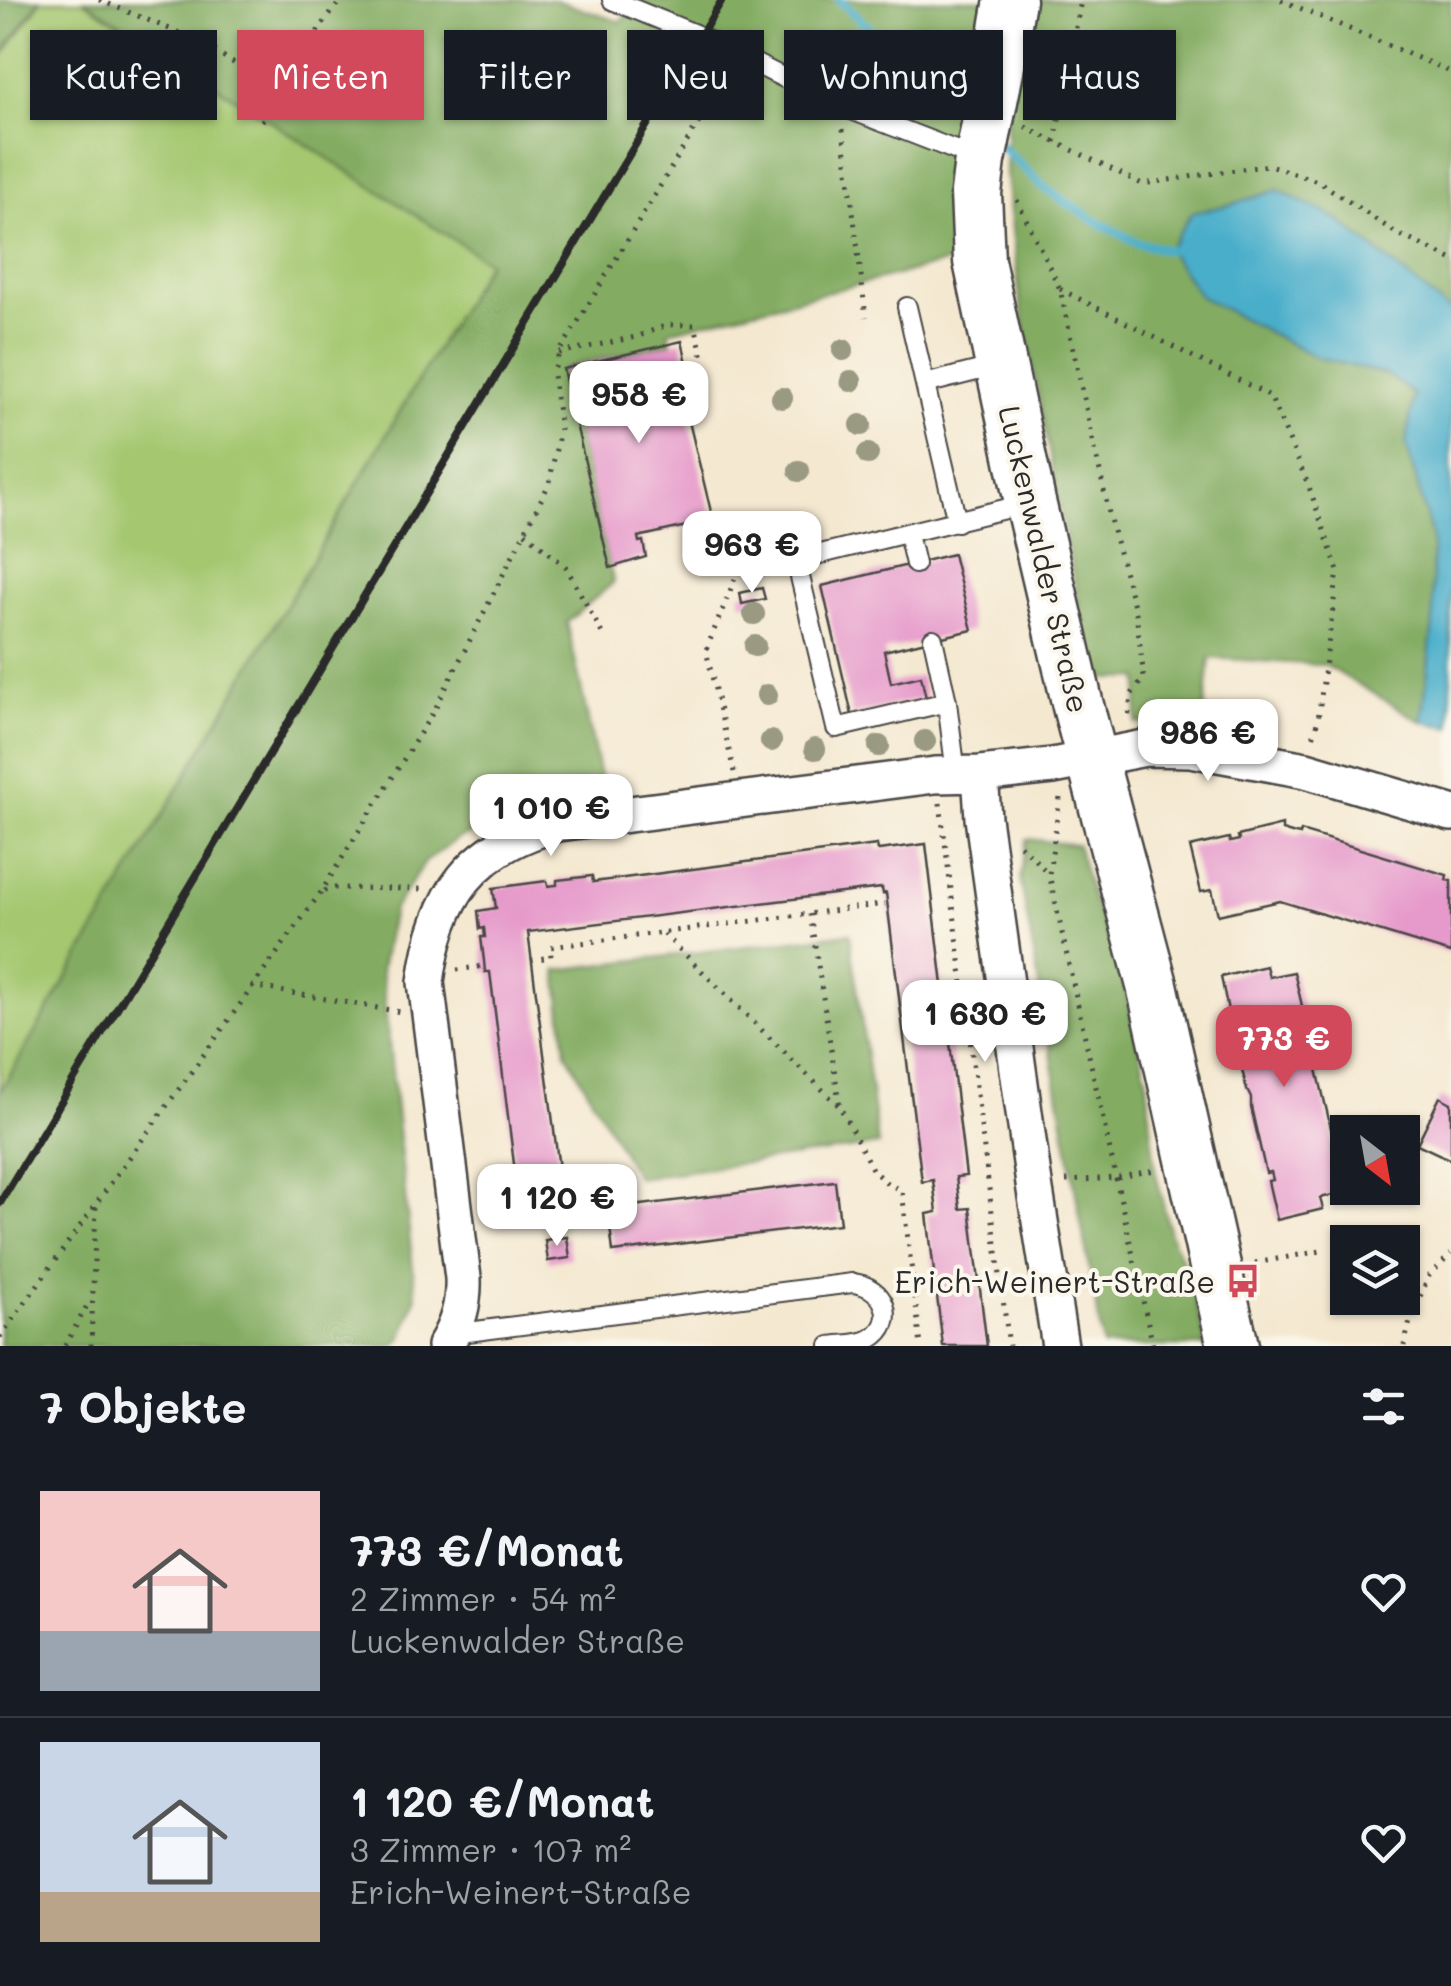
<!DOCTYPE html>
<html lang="de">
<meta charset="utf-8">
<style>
body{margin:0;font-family:Mali,sans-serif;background:#242831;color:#f1f3f6;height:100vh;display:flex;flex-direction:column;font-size:38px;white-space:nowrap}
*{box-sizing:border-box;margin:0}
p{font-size:32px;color:#9ea1a6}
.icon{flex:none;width:55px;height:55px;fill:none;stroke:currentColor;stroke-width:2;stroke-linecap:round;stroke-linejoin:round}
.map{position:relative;height:1346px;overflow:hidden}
.drawer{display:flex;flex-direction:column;background:#171b24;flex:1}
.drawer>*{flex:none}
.banner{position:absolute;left:30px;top:30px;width:1392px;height:90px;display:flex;gap:20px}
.needle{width:65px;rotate:149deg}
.controls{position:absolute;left:1330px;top:1115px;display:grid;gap:20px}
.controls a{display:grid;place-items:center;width:90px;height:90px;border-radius:0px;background:#171b24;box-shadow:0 2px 8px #0004;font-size:50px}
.price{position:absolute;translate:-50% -85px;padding:0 22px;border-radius:20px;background:#fff;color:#222;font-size:32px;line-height:65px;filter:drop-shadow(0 2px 5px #0008)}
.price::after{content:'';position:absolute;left:50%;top:60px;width:30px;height:22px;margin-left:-15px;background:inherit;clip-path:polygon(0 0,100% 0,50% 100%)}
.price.current{background:#d1495b;color:#fff}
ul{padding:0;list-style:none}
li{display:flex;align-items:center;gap:30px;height:250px;padding:0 40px}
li+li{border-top:2px solid #363941}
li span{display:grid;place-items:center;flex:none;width:280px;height:200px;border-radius:0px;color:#555}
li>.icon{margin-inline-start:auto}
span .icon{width:120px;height:120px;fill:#fffc;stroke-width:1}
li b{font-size:42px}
h2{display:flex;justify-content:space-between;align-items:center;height:120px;padding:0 40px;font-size:42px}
.pill{padding:0 35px;border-radius:0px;background:#171b24;box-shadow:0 2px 8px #0004;font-size:35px;line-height:90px}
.pill.current{background:#d1495b;color:#fff}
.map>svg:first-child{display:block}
</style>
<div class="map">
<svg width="1451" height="1346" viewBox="0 0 1451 1346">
<rect width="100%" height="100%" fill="#fbf7ec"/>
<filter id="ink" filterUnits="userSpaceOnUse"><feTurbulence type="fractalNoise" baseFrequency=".01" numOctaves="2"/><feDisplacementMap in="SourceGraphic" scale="20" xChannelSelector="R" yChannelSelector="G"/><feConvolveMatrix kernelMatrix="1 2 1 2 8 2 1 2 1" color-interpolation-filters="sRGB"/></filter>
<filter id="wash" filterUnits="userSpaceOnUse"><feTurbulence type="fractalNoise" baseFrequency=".0048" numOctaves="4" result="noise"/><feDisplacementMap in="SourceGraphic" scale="40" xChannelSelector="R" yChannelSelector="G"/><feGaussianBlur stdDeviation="2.25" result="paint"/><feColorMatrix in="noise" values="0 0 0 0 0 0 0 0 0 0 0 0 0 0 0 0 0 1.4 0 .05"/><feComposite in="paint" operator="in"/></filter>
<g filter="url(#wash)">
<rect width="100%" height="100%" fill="#f4e8d0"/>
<path fill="#a4c770" stroke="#68794e" stroke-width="2.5" d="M42 0H82L488 261 0 1092V59Z"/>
<path fill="#83ac62" stroke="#576c46" stroke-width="2.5" d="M0 0H40L0 57Z
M84 0H555L621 22 634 0H1000L962 259 669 331 671 343 563 369 613 580V583L567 622 603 790 601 798 594 803 519 814 459 838 426 861 393 910 381 968 416 1297 402 1338 394 1346H0V1092L488 262Z
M1021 0H1451V312L1336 218 1233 204 1192 213 1168 250 1200 296 1316 357 1387 375 1414 394 1406 443 1432 537 1433 622 1422 722 1325 665 1210 658 1203 727 1136 723 1140 678 1093 679 1020 301 1006 175 1007 79Z
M1027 839 1077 845 1094 904 1119 965 1147 1081 1155 1169 1170 1234 1189 1275 1206 1346H1103L1020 878Z
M850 933 878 1145 637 1178 566 1052 557 970Z"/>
<path fill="#4aaeca" stroke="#3a6c7a" stroke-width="2.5" d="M1278 190 1336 218 1451 312V727L1422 722 1433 622 1432 537 1406 443 1414 394 1387 375 1316 357 1200 296 1168 250 1192 213 1233 204Z"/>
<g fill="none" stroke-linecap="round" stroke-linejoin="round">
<path stroke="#4aaeca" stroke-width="9" d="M839 0 972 122
M999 145 1046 189 1094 220 1138 243 1168 250"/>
</g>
<g id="blocks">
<path fill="#e69acb" d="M682 341 697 407 686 409 713 520 638 537 639 542 643 541 646 557 610 568 563 369Z
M953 554 972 630 884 651 891 683 921 676 926 698 852 715 822 586Z
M762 588 765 599 742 604 740 593Z
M1282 825V830L1295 834 1300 835 1301 831 1447 875 1446 880 1451 881V953L1280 901 1218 915 1212 890 1201 892 1190 847 1229 838 1230 842 1239 840 1238 836Z
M926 844 966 1176 956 1177 960 1209 970 1208 987 1346H943L927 1214 937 1212 933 1180 922 1182 886 893 883 894 882 888 528 932 565 1214 521 1220 490 972H485L484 961 481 937H485L484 928 480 929 478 911 496 908 493 888 547 881 548 886 557 885V880L592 876 593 882 877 845 878 850Z
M1266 966 1269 977 1294 972 1346 1192 1320 1198 1323 1209 1277 1220 1268 1181 1273 1180 1271 1172 1266 1173 1251 1107V1098L1247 1090 1231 1024 1236 1023 1235 1018 1234 1014 1229 1015 1221 977Z
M1440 1097 1451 1103V1160L1417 1144Z
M835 1181 840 1224 613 1252 608 1209Z
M567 1237 570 1258 548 1261 545 1240Z"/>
</g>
</g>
<g filter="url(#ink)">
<use href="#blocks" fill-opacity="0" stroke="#494744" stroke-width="2.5"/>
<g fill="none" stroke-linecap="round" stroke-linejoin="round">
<g stroke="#494744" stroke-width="22">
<path id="service" d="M612 0 695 34 841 106 978 159
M907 307 957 522
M925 384 1000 365
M908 534 915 564
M933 639 947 702 956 774
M947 702 836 728 796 560 1025 504
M452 1334 852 1283C884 1285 900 1322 870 1339 859 1345 842 1344 830 1346"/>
</g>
<g stroke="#494744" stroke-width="40">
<path id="minor" d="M980 774 983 818 1034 1184 1060 1346
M445 1346C458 1324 464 1304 463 1278L426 982C437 895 472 846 559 823L935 775 980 774 1053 766 1145 748 1191 749 1306 770 1451 813"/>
</g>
<g stroke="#494744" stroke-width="55">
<path id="secondary" d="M1010 0 997 76 980 160 976 193 979 261 1030 502 1078 706 1152 985 1233 1346"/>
</g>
<path stroke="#494744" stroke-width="5" stroke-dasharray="2.5 8" stroke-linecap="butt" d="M99 0 199 41 251 74H286
M1281 0 1451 72
M1027 117 1066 90
M262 121 286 74 341 0
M1025 127 1142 184 1269 165 1318 181 1396 233 1451 259
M843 129 866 317
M1055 142 1081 0
M1017 200 1060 289 1112 527 1136 613 1144 678 1131 695 1128 720
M1060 289 1270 396 1308 484 1338 571 1318 719 1312 742
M559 353 636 337 667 325H695L703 358
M525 532 566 567 603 635
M734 772 706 650 743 559 739 544 768 511
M1060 798 1049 874 1153 1346
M940 803 1009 1346
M1020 845 1049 874
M324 891 335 888 422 889
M810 914 840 1107 873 1171 887 1183 902 1191 921 1346
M664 934 838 1105
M531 960 551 957 550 947 885 904
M457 970 484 966
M251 986 401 1012
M1066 1181 1116 1178 1154 1170
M1255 1263 1321 1251
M0 1337 321 892 435 709 549 484 560 429 553 375 559 353 699 122 722 69
M65 1346 90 1300
M91 1346 96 1205
M1404 1346 1411 1317 1429 1276 1451 1254"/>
<use href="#service" stroke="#fff" stroke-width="18"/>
<use href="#minor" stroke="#fff" stroke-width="35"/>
<use href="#secondary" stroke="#fff" stroke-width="50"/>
<path stroke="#2b2b2b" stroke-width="8" d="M0 1203 722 0"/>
</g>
<g fill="#999a81">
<circle cx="843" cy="350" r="11"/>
<circle cx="851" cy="381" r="11"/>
<circle cx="782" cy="398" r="11"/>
<circle cx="861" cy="425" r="11"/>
<circle cx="868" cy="454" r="11"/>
<circle cx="799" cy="471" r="11"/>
<circle cx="738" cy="537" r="11"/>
<circle cx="752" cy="570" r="11"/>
<circle cx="754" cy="614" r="11"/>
<circle cx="755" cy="646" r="11"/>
<circle cx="767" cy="695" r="11"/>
<circle cx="771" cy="741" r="11"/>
<circle cx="925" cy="741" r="11"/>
<circle cx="879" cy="746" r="11"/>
<circle cx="815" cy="749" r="11"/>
</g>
</g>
<defs>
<g id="bus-bare" transform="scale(2.7)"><path d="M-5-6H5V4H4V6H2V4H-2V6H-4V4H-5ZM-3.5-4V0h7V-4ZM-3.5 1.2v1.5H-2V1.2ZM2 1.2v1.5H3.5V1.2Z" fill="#d1495b" stroke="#fbf7ec" stroke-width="2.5" paint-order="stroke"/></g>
</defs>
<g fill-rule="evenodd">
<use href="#bus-bare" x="1243" y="1281"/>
</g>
<g text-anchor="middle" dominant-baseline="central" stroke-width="8" stroke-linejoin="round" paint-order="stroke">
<g font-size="30" fill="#2b2b2b" stroke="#fbf7ec">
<text transform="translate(1045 559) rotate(77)">Luckenwalder Straße</text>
</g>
<g font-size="30" fill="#2b2b2b" stroke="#fbf7ec" text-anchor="end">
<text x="1215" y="1281">Erich-Weinert-Straße</text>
</g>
</g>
</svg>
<div class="controls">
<a><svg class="needle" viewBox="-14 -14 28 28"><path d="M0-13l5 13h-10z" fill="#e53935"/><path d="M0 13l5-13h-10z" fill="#9ea1a6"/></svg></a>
<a><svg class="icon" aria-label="layers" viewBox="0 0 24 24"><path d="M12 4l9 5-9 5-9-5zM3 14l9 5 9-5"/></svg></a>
</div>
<b class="price" style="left:639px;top:446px">958 €</b>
<b class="price" style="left:752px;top:596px">963 €</b>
<b class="price" style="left:1208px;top:784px">986 €</b>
<b class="price" style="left:551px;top:859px">1 010 €</b>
<b class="price" style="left:985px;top:1065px">1 630 €</b>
<b class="price current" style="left:1284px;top:1090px">773 €</b>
<b class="price" style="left:557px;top:1249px">1 120 €</b>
<div class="banner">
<a class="pill">Kaufen</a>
<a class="pill current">Mieten</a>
<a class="pill">Filter</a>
<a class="pill">Neu</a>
<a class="pill">Wohnung</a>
<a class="pill">Haus</a>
</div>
</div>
<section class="drawer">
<h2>7 Objekte<svg class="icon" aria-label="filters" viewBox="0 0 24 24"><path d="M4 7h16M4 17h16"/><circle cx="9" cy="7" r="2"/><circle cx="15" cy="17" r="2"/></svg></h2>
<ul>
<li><span style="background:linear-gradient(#f6c9c9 70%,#9aa5b1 0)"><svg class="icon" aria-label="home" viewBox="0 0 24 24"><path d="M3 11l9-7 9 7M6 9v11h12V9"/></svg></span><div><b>773 €/Monat</b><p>2 Zimmer · 54 m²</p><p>Luckenwalder Straße</p></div><svg class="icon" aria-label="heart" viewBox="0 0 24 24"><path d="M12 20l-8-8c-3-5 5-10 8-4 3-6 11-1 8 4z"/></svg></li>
<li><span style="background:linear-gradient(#c9d6e8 75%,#b9a48a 0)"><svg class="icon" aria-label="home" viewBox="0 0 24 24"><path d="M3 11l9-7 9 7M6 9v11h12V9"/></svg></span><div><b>1 120 €/Monat</b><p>3 Zimmer · 107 m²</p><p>Erich-Weinert-Straße</p></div><svg class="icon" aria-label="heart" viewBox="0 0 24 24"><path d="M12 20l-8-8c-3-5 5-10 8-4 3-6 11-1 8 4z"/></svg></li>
</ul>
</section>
